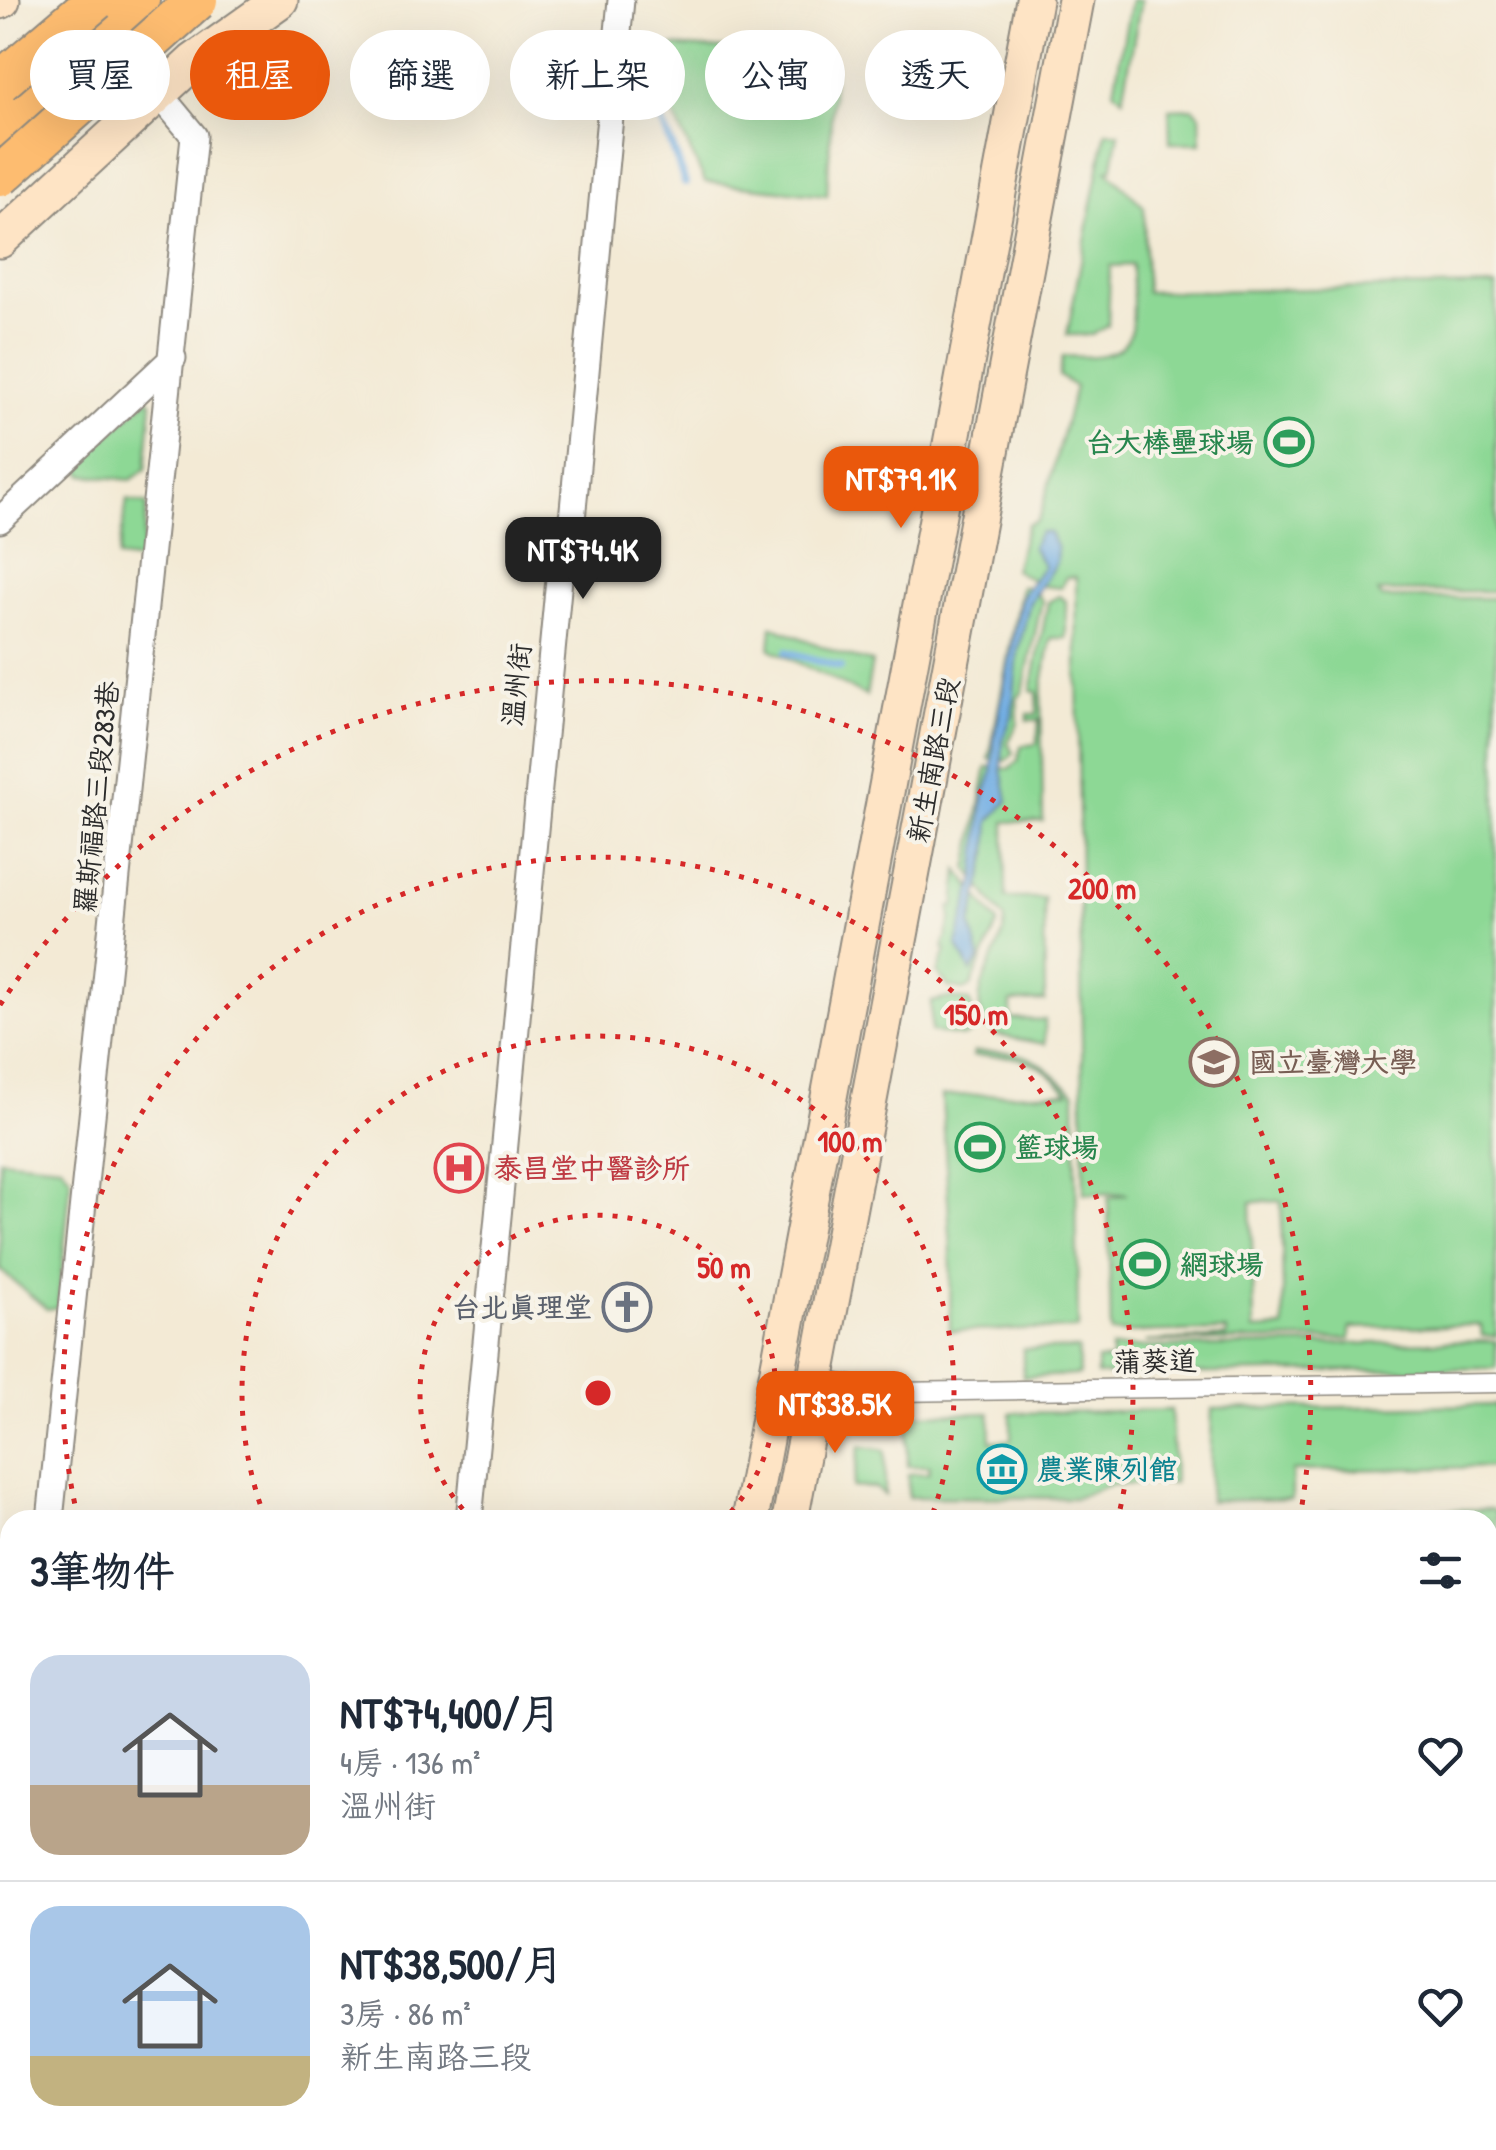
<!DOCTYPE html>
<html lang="zh-TW">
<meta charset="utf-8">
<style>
body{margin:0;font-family:"Patrick Hand","LXGW WenKai TC",sans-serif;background:#f2f2f3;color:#1f2937;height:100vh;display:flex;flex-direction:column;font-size:38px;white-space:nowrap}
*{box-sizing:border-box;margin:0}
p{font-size:32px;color:#747a83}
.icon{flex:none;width:55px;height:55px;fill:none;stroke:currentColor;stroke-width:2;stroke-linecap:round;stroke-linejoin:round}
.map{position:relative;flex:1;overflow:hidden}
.panel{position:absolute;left:0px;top:1510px;width:1498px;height:640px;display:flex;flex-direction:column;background:#fff;border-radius:30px 30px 0 0;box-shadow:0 10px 40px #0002}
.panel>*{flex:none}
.banner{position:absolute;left:30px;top:30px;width:1438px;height:90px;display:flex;gap:20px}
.price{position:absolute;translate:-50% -85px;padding:0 22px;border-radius:20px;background:#ea580c;color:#fff;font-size:32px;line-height:65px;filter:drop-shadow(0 2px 5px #0008)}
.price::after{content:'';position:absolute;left:50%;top:60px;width:30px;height:22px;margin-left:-15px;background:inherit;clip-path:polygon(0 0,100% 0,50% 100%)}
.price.current{background:#222;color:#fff}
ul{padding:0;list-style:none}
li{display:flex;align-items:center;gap:30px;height:250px;padding:0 30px}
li+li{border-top:2px solid #e0e1e3}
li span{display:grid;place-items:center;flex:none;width:280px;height:200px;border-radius:30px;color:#555}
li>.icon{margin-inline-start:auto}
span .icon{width:120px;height:120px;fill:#fffc;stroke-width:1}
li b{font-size:42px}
h2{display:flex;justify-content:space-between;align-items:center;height:120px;padding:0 30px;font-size:42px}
.tag{padding:0 35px;border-radius:45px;background:#fff;box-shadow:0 10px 40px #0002;font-size:35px;line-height:90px}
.tag.current{background:#ea580c;color:#fff}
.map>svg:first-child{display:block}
</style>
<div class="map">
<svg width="1496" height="2150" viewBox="0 0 1496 2150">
<rect width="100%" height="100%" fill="#f7f3e8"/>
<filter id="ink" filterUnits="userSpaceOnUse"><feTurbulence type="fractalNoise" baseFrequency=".01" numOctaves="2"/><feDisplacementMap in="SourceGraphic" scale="20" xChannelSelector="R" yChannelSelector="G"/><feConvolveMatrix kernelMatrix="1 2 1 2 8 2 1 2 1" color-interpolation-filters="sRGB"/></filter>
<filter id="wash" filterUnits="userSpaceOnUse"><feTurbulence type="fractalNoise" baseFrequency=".0048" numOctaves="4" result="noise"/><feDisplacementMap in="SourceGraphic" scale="40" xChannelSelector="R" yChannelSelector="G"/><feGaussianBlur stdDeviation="2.25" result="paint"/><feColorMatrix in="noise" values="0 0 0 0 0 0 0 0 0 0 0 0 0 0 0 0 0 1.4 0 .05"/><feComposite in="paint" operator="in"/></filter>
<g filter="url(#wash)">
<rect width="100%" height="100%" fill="#f3ead5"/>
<path fill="#8dd895" stroke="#5c8260" stroke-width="2.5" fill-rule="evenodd" d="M1131 0H1141L1123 98 1114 90Z
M641 45 744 50 834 64 827 195 705 182Z
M1193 108 1200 115 1201 143H1170L1169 109Z
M1106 131 1119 133 1112 170H1107L1144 207 1146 292 1496 286V587L1493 591 1378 592 1382 598H1496V1336H1482L1481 1325 1350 1328V1339L1145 1342 1227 1337V1331L1111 1333 1108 1198 1127 1194 1084 1193 1076 577H1066L1061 588 1043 586 1014 570 1027 525 1037 521 1041 513 1075 387 1059 376 1063 356C1144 362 1133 332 1132 265L1110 266 1108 326 1092 335H1067ZM1281 1201 1284 1328 1254 1330 1251 1202Z
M148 398 152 403 146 469 131 480 83 475 78 463Z
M127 500 147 504 141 561 118 558Z
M1021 586 1033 589 1042 601 1023 691 1017 699 1018 723 1008 743 1014 753 1006 761 989 759Z
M1059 596 1066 601V638H1051L1041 695 1043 821 1005 822 1006 898H1044L1045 1001 1011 1002V1019L1045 1020V1044L996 1035C955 1001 1003 958 1005 920L968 869 987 767 1010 769 1018 761 1021 746 1037 744 1039 720H1028V714H1037V692L1031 691 1048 602Z
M772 626 843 655 872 662 866 696 770 649Z
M958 870 998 923 971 986 964 990 949 987 938 973 946 950 943 948 952 917 950 907H955Z
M949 998 969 1001 979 1028 964 1037 931 1032V1002Z
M974 1052C1035 1052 1031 1055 1075 1093L1078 1329 950 1331 951 1251 942 1096 1068 1092C1034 1056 1022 1056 973 1056Z
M0 1159 61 1165 71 1178 58 1307 47 1309 0 1270Z
M1496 1341V1368L1097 1375V1360H1111V1348Z
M1023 1349H1078L1079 1375 1023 1377Z
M1496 1405V1467L1292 1471V1499L1209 1501 1212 1409Z
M1171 1410 1174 1483 1108 1485 1076 1498 908 1497V1474L929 1473 930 1466H908L907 1414 990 1413 991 1441 1011 1440V1413Z
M860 1446 885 1450V1495L875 1488 853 1487Z
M1491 1509 1496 1513V1722H1488V1520H1331V1512Z"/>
<path fill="#72b87e" stroke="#4e7254" stroke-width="2.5" d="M797 2140H913L901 2150H788Z"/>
<path fill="#71ade3" stroke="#4e6c87" stroke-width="2.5" d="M1040 532 1050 533 1057 549 1056 563 1030 602 1018 651 1012 716 1003 740 1002 769 1008 801 990 821 988 853 971 925 980 959 971 972 957 944 975 877 983 799 992 773 994 740 1019 607 1022 595 1044 566 1032 547Z"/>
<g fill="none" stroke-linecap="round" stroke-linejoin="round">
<path stroke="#71ade3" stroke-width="8" d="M628 69C657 104 671 140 685 183
M787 652 840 667"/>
</g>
</g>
<g filter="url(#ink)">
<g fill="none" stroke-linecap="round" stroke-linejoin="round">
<g stroke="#8f8a80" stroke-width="21">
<path id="pedestrian" d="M817 1380 895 1392 1496 1383"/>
</g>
<g stroke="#8f8a80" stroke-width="29">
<path id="minor" d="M0 520 173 358
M50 1520 194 136 123 50
M469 1520 563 537 572 520 621 0
M0 1567 10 1558
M273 2150 283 2140"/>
</g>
<g stroke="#8f8a80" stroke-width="34">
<path id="tertiary" d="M1488 1811H1496"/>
</g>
<g stroke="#8f8a80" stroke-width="39">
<path id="secondary" d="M0 1 2 0
M0 240 193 62 280 0
M750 1520 1034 0
M790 1520 1076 0
M515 2150 526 2140"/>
</g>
<g stroke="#8f8a80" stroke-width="44">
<path id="primary" d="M0 1649 10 1660
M0 1722 10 1733
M413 2140 422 2150
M459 2140 468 2150"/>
</g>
<g stroke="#8f8a80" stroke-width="44">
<path id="trunk" d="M0 126 139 0"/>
</g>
<use href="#pedestrian" stroke="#fff" stroke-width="18"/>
<use href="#minor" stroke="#fff" stroke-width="25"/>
<use href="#tertiary" stroke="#fff" stroke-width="30"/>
<use href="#secondary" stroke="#fee4c5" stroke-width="35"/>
<use href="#primary" stroke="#fdbc6f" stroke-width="40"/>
<use href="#trunk" stroke="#fdbc6f" stroke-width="40"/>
<g stroke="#8f8a80" stroke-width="44" stroke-linecap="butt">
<path id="trunk-bridge" d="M0 82 96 0
M0 176 197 0"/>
</g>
<use href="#trunk-bridge" stroke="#fdbc6f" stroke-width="40"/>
</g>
</g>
<g fill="none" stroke="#d62828" stroke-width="5" stroke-dasharray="5 10">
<path d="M473 1520A178 178 0 1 1 723 1520"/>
<path d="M265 1518A356 356 0 1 1 931 1518"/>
<path d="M78 1518A535 535 0 1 1 1118 1518"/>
<path d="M0 1005A713 713 0 0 1 1300 1517"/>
</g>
<defs>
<g id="stadium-ring" transform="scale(2.5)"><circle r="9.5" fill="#f7f3e8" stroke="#2e9e5b" stroke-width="1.5"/><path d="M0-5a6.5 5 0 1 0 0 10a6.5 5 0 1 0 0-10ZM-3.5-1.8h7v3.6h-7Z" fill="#2e9e5b"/></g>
<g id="university-ring" transform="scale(2.5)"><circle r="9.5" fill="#f7f3e8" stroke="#8d6e63" stroke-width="1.5"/><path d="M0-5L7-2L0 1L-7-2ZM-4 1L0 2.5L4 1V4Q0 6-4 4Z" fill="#8d6e63"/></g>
<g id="hospital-ring" transform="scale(2.5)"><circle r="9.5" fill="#f7f3e8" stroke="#e0444e" stroke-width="1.5"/><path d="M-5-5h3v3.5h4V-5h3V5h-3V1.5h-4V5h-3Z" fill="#e0444e"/></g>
<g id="church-ring" transform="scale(2.5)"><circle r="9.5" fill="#f7f3e8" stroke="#6b7280" stroke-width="1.5"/><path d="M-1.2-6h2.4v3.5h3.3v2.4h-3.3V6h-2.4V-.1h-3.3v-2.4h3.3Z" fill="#6b7280"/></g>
<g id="museum-ring" transform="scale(2.5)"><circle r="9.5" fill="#f7f3e8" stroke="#0f9aa8" stroke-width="1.5"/><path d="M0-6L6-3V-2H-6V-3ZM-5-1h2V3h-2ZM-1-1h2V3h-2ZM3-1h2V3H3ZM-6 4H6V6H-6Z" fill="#0f9aa8"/></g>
</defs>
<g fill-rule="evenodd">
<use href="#stadium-ring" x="1289" y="442"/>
<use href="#university-ring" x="1214" y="1062"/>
<use href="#stadium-ring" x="980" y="1147"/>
<use href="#hospital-ring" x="459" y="1168"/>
<use href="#stadium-ring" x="1145" y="1264"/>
<use href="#church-ring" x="627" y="1307"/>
<use href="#museum-ring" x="1002" y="1469"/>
</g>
<g text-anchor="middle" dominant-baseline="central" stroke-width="8" stroke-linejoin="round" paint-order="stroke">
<g font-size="28" font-weight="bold" fill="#27864d" stroke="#f7f3e8" text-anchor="start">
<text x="1254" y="442" text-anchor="end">台大棒壘球場</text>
<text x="1015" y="1147">籃球場</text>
<text x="1180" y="1264">網球場</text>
</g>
<g font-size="28" fill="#2b2b2b" stroke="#f7f3e8">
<text transform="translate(516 685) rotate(-84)">溫州街</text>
<text transform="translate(933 760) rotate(-79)">新生南路三段</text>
<text transform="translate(96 797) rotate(-84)">羅斯福路三段283巷</text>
<text transform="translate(1155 1361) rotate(-1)">蒲葵道</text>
</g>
<g font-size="28" font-weight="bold" fill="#785e54" stroke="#f7f3e8" text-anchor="start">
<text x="1249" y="1062">國立臺灣大學</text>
</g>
<g font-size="28" font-weight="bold" fill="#be3a42" stroke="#f7f3e8" text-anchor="start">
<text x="494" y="1168">泰昌堂中醫診所</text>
</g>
<g font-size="28" font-weight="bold" fill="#5b616d" stroke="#f7f3e8" text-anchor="end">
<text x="592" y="1307">台北真理堂</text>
</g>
<g font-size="28" font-weight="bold" fill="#0d838f" stroke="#f7f3e8" text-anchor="start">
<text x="1037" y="1469">農業陳列館</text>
</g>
</g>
<circle cx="598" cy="1393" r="15" fill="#d62828" stroke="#f7f3e8" stroke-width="5"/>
<g font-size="30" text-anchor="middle" font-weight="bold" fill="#d62828" stroke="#f7f3e8" stroke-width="8" stroke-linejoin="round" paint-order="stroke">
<text x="1102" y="899">200 m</text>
<text x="976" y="1025">150 m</text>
<text x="850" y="1152">100 m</text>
<text x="724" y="1278">50 m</text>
</g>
</svg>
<b class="price" style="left:901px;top:531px">NT$79.1K</b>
<b class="price current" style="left:583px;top:602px">NT$74.4K</b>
<b class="price" style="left:835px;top:1456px">NT$38.5K</b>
<div class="banner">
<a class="tag">買屋</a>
<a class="tag current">租屋</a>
<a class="tag">篩選</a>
<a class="tag">新上架</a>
<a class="tag">公寓</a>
<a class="tag">透天</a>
</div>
<section class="panel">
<h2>3筆物件<svg class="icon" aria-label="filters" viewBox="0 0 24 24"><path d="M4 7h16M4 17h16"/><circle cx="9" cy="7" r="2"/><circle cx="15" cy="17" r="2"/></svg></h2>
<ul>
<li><span style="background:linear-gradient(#c9d6e8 65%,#b9a48a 0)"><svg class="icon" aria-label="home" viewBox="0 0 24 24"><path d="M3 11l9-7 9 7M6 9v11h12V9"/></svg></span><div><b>NT$74,400/月</b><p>4房 · 136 m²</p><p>溫州街</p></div><svg class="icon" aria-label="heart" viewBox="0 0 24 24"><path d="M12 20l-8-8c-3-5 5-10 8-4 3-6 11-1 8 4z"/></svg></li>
<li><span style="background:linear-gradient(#a9c7e8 75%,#c2b280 0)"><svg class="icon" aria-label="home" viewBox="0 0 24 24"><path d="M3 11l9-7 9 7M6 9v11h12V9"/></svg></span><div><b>NT$38,500/月</b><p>3房 · 86 m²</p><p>新生南路三段</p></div><svg class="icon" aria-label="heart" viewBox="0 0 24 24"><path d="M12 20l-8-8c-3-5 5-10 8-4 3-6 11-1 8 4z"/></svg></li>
</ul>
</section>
</div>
